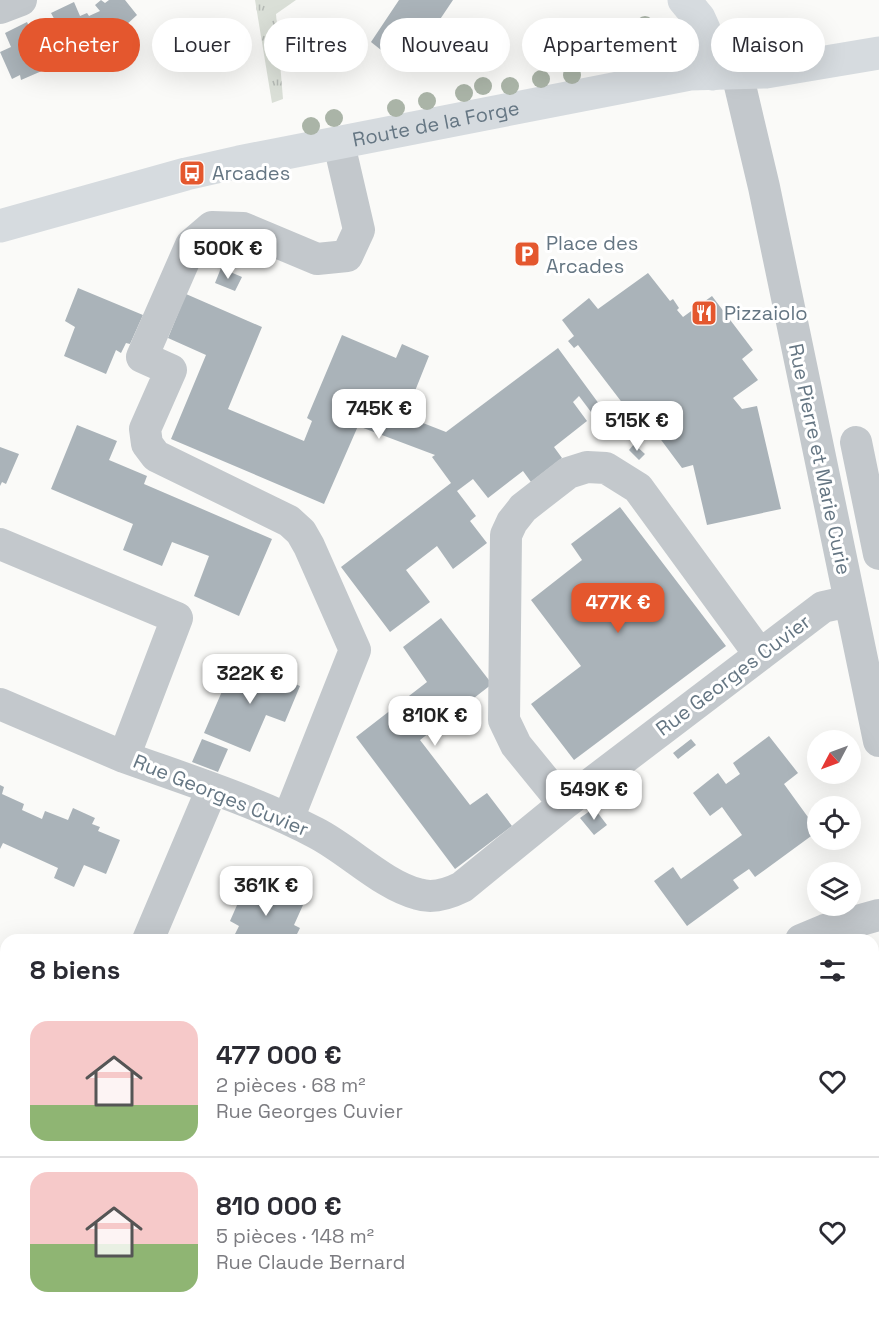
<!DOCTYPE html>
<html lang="fr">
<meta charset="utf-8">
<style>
body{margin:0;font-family:"Space Grotesk",sans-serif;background:#f7f7f7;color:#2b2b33;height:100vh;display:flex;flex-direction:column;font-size:22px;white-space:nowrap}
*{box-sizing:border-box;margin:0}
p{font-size:20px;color:#7c7c81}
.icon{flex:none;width:33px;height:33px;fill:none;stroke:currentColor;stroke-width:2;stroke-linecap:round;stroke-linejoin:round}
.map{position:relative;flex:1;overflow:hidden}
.details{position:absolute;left:0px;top:934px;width:879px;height:386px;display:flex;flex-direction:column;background:#fff;border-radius:18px 18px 0 0;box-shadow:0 6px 24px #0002}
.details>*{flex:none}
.hud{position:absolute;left:18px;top:18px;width:843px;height:54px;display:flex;gap:12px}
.needle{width:39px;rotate:229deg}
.controls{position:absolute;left:807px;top:730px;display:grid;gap:12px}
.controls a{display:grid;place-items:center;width:54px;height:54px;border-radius:50%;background:#fff;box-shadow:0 6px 24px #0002;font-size:30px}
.price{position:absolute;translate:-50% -51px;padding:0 14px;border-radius:12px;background:#fff;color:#222;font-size:20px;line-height:39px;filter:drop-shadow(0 2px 3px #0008)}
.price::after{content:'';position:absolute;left:50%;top:36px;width:18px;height:14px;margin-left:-9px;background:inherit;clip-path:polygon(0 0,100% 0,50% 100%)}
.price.selected{background:#e4572e;color:#fff}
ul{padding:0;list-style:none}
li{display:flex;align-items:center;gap:18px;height:150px;padding:0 30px}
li+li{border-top:2px solid #e1e1e2}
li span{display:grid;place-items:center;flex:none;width:168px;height:120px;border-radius:18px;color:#555}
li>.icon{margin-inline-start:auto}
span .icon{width:72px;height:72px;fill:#fffc;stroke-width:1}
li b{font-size:26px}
h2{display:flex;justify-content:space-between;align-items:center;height:72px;padding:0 30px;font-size:26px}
.pill{padding:0 21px;border-radius:27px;background:#fff;box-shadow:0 6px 24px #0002;font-size:21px;line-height:54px}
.pill.selected{background:#e4572e;color:#fff}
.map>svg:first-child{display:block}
</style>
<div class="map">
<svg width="879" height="1319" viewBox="0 0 879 1319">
<defs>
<pattern id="grass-tufts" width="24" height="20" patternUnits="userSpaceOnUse" patternTransform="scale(1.5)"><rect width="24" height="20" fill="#dadfd7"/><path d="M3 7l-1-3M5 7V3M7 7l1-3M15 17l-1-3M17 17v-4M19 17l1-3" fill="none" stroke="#b4b9b4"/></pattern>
</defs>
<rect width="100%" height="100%" fill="#fafaf8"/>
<path fill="url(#grass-tufts)" d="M255 0H296L276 14 283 99 272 103Z"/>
<path fill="#aab3b9" d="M101 0 105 3 109 0H125L137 15 125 26 121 22 114 29 101 33 104 38 94 43 97 47 68 60 66 55 48 63 51 67 21 80 20 75 12 79 0 52 11 47 5 33 27 22 34 37 58 26 51 13 74 2 80 16 87 13 89 16 100 11 95 5Z
M399 0H453L406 70 371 42Z
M221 268 242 277 235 291 215 283Z
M648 273 670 301 673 299 679 308 677 310 683 317 712 296 753 350 742 359 758 380 733 398 742 409 757 406 781 509 707 525 693 465 682 468 650 425 643 430 578 345 574 348 568 341 574 336 562 320 589 298 598 309Z
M78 288 143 315 130 344 126 343 121 353 116 350 106 374 64 356 75 327 65 321Z
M186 294 262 327 228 409 304 441 312 421 307 418 342 335 396 358 402 344 429 356 405 416 446 432 558 348 602 408 594 416 579 396 573 402 587 421 554 447 562 458 531 482 523 471 488 498 473 479 457 491 476 516 470 521 487 543 453 569 437 546 406 570 430 602 390 632 341 567 451 483 432 457 435 455 358 426 324 504 171 439 206 355 168 338Z
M77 425 117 441 109 460 147 476 144 484 272 539 239 616 194 596 209 556 172 542 162 566 123 550 133 524 51 489Z
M634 444 645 454 639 460 629 450Z
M0 447 19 454 6 484 2 482 0 486Z
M620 507 726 646 574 760 531 704 581 666 531 600 582 560 571 544Z
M441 618 492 684 420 740 470 805 487 793 512 826 455 869 356 737 427 682 403 647Z
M236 659 300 686 285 722 266 715 250 752 204 733Z
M769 736 798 773 784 784 818 831 755 877 749 869 733 880 739 888 687 926 654 881 673 867 681 879 742 835 722 807 710 816 693 793 718 773 726 784 740 774 733 763Z
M202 739 228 749 218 772 192 762Z
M691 739 696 745 678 759 673 753Z
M0 785 4 787 2 794 24 804 22 810 42 819 45 811 68 820 73 808 95 818 92 824 100 827 98 831 120 840 106 874 84 865 74 887 54 878 58 868 3 843 0 849Z
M594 808 607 825 594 835 580 818Z
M245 887 267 895 270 890 303 905 294 925 300 928 294 940H232L239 926 230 921Z
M879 1057V1173L873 1172V1061Z
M0 1130 6 1139V1152L0 1156Z
M873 1269 877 1274 879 1272V1319H849L844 1314H873Z
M455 1314H469L481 1319H453Z
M531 1314H626L619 1319H524Z"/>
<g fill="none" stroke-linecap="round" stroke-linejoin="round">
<path stroke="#c3c8cc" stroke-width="32" d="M0 8 21 0
M737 73 764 187 879 741
M856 442 879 554
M0 544 177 618 124 757 0 704
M124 757C188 780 255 801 316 833 349 850 383 885 418 894 433 899 448 894 462 887L564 804 823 607 850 601
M564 804 516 745 504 720 506 535 512 522 523 508 568 473 587 467 606 468 638 488 760 655
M288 819 355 650 309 546 301 532 289 521 156 456 147 444 145 429 171 370 142 357 191 245 212 227 243 228 317 259 347 256 359 230 339 144
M148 940 212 789
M801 940 825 930 879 915
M0 1058H6
M0 1290 6 1289
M279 1314 282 1319
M401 1319 407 1314"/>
<g stroke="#d6dbdf" stroke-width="33">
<path d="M684 0 699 18 704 29 712 74"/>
<path id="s1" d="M0 226 186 174 239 162 690 74 766 72 879 53"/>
</g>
</g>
<g fill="#aab4a7">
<circle cx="645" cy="25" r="9"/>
<circle cx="635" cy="45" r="9"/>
<circle cx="620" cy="61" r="9"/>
<circle cx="572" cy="75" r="9"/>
<circle cx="541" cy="79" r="9"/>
<circle cx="483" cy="86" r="9"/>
<circle cx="510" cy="86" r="9"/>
<circle cx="464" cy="93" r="9"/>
<circle cx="427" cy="101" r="9"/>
<circle cx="396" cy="108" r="9"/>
<circle cx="334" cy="118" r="9"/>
<circle cx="311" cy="126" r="9"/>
</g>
<defs>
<g id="bus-square" transform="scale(1.35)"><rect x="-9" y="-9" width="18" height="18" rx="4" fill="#e4572e" stroke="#fff"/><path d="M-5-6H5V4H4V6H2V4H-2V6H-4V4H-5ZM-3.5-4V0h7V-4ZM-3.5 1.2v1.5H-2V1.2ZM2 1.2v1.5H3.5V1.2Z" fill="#fff"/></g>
<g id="parking-square" transform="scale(1.35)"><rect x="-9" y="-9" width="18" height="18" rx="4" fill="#e4572e" stroke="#fff"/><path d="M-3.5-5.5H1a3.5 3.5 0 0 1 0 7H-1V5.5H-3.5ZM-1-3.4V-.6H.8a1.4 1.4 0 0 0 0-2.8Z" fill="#fff"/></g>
<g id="restaurant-square" transform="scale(1.35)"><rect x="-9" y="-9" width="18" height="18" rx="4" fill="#e4572e" stroke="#fff"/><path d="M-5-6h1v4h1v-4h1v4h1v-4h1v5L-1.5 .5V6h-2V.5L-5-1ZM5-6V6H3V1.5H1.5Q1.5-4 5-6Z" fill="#fff"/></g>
</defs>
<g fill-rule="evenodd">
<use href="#bus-square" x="192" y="173"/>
<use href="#parking-square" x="527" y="254"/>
<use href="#restaurant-square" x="704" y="313"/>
</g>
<g text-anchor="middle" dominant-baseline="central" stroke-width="6" stroke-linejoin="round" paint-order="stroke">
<g font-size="20" fill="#657683" stroke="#fff">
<text stroke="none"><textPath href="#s1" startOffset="448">Route de la Forge</textPath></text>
<text transform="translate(820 459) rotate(78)">Rue Pierre et Marie Curie</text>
<text transform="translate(733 675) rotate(-37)">Rue Georges Cuvier</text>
<text transform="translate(221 795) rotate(22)">Rue Georges Cuvier</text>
</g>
<g font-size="20" fill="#657683" stroke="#fff" text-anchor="start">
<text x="212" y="173">Arcades</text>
<text x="546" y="243">Place des<tspan x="546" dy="23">Arcades</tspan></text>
<text x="724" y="313">Pizzaiolo</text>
</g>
</g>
</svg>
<div class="controls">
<a><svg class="needle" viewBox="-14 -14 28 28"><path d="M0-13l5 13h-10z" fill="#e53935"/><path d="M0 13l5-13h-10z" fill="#7c7c81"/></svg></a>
<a><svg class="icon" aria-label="locate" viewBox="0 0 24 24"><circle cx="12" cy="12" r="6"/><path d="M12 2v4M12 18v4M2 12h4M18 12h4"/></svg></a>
<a><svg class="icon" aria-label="layers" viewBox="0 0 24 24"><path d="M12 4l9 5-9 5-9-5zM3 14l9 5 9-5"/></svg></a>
</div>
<b class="price" style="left:228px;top:280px">500K €</b>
<b class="price" style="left:379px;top:440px">745K €</b>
<b class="price" style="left:637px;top:452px">515K €</b>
<b class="price selected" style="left:618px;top:634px">477K €</b>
<b class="price" style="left:250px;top:705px">322K €</b>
<b class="price" style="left:435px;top:747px">810K €</b>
<b class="price" style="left:594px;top:821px">549K €</b>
<b class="price" style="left:266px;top:917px">361K €</b>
<div class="hud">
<a class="pill selected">Acheter</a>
<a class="pill">Louer</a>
<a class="pill">Filtres</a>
<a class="pill">Nouveau</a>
<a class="pill">Appartement</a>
<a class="pill">Maison</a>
</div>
<section class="details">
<h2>8 biens<svg class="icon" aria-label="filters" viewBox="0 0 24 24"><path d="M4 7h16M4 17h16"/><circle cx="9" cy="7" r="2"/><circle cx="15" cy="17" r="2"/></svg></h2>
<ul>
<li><span style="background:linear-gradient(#f6c9c9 70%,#8fb573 0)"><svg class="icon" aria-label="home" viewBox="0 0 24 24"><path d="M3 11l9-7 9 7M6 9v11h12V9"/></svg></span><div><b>477 000 €</b><p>2 pièces · 68 m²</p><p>Rue Georges Cuvier</p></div><svg class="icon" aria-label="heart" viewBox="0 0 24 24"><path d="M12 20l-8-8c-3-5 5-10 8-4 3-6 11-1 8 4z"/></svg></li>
<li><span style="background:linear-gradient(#f6c9c9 60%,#8fb573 0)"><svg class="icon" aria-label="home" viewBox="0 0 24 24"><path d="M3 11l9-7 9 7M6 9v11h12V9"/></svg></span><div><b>810 000 €</b><p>5 pièces · 148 m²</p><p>Rue Claude Bernard</p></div><svg class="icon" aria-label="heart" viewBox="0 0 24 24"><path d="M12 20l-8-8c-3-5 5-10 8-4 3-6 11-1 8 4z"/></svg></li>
</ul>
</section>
</div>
